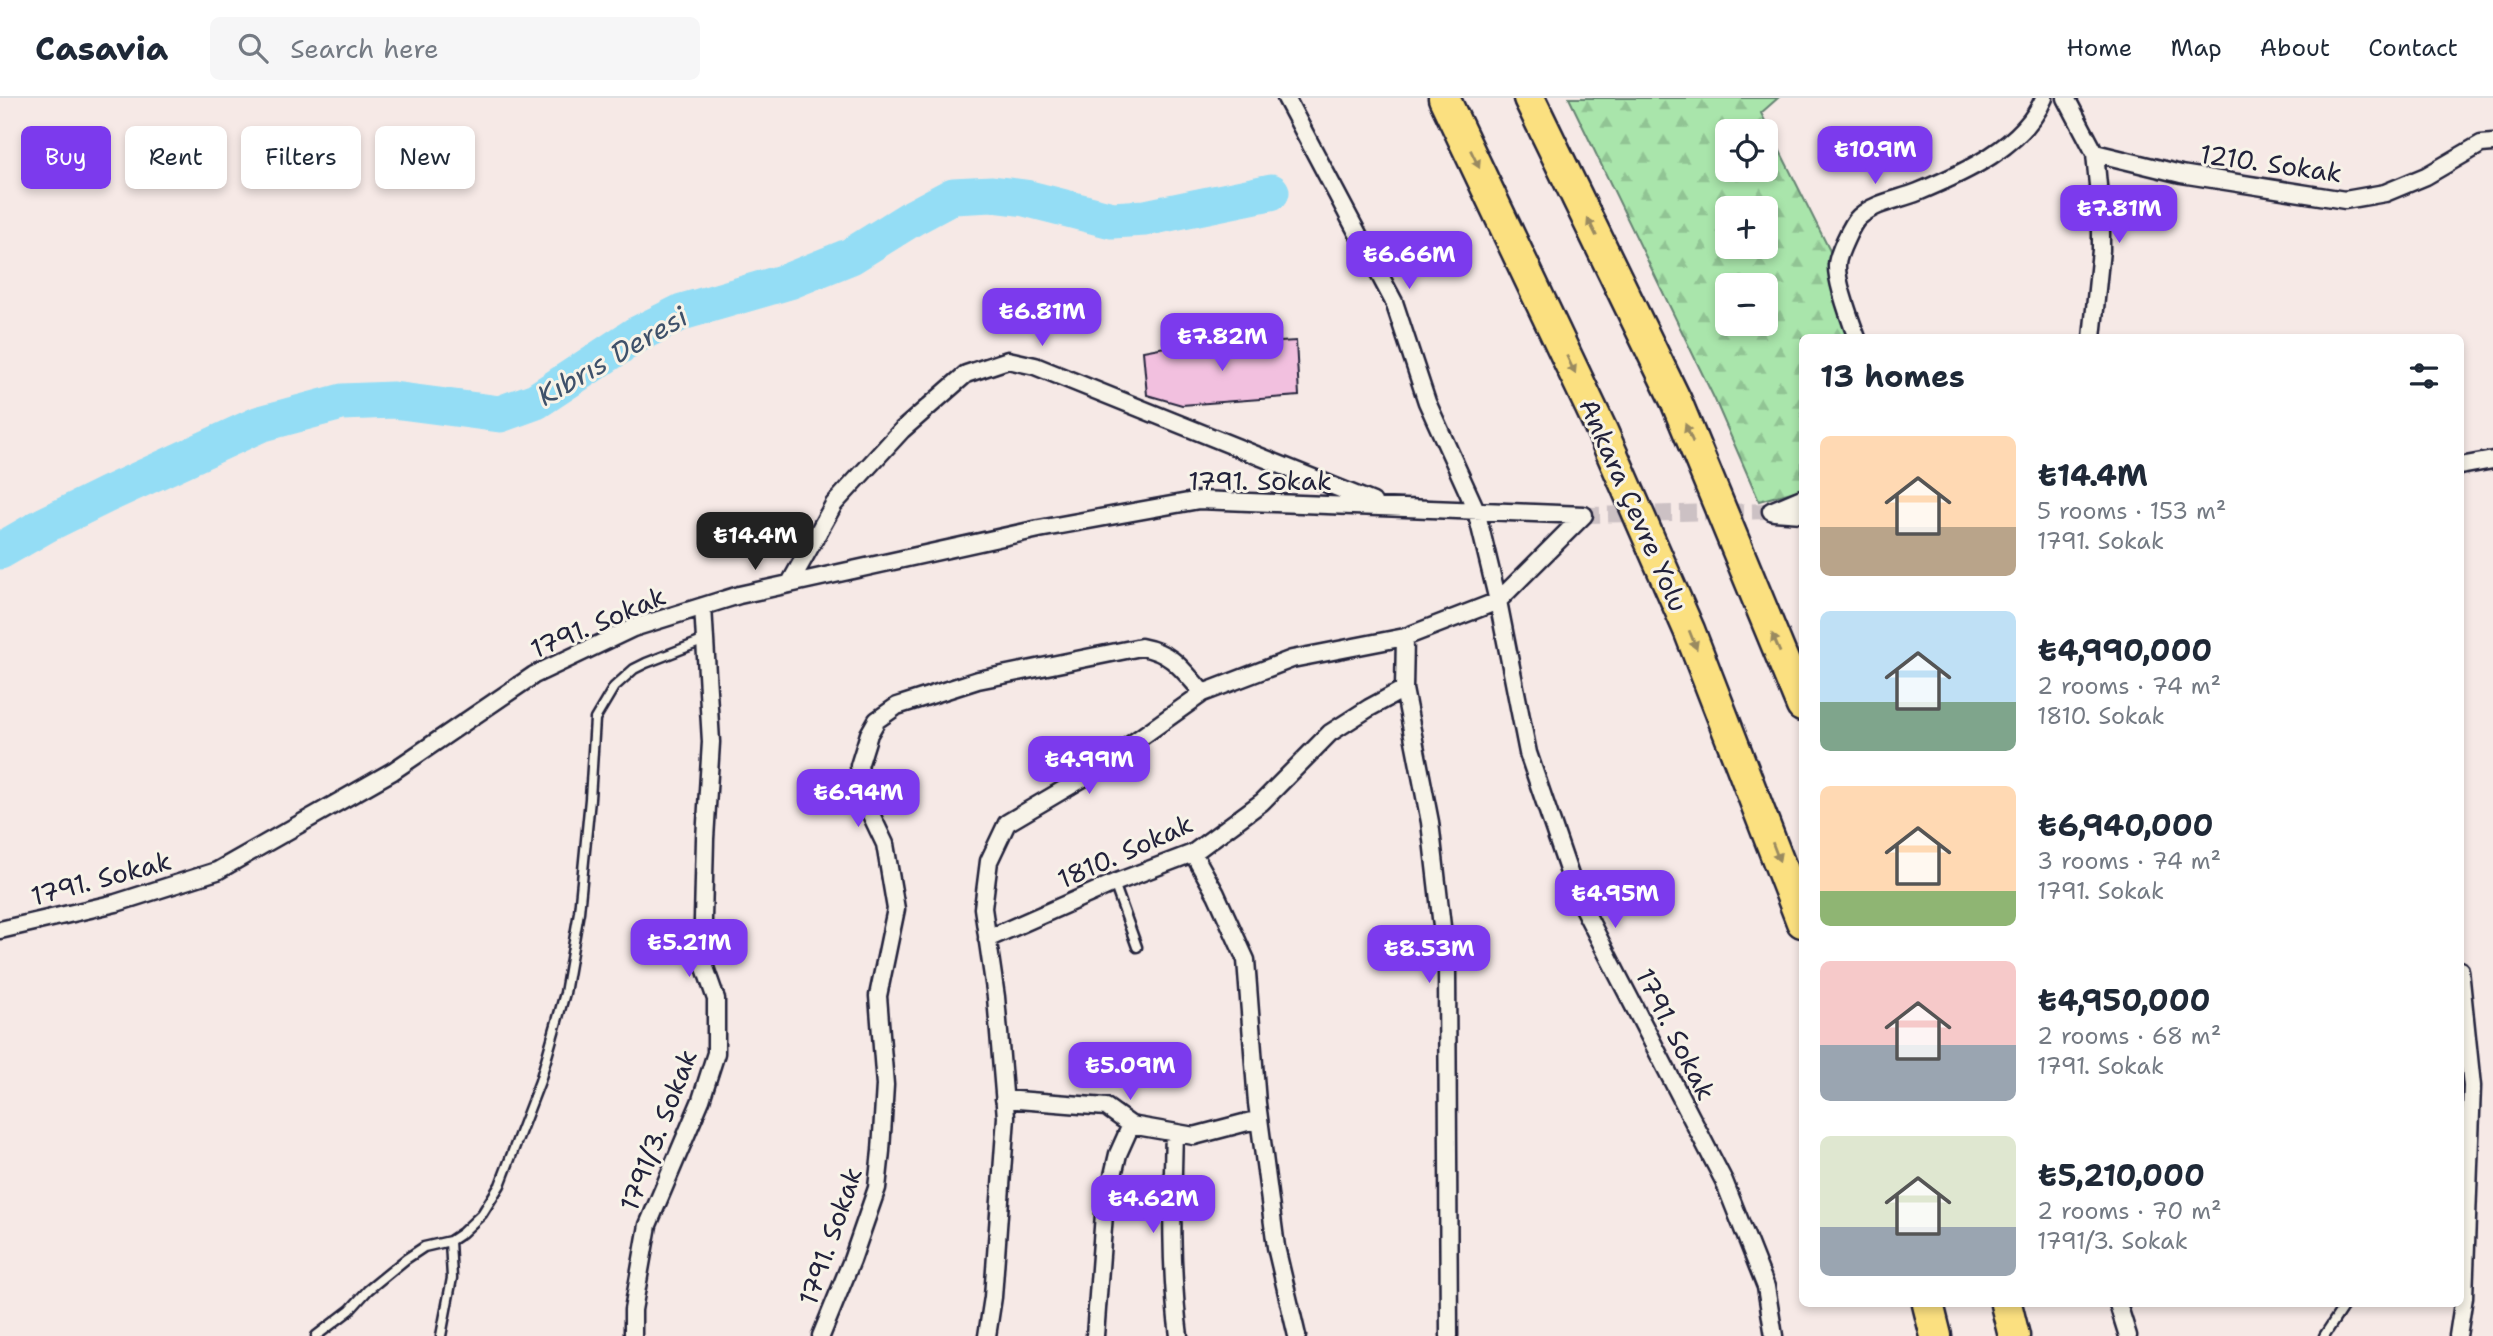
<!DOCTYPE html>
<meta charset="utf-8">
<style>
body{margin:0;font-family:"Shantell Sans",sans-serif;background:#f6f6f7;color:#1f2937;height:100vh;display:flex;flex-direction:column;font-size:26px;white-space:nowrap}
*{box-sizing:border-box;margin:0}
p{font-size:23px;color:#747a83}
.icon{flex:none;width:38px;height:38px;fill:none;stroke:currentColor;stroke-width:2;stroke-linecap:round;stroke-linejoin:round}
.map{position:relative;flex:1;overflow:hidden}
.sheet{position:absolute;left:1799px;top:236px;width:665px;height:973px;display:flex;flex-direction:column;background:#fff;border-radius:10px;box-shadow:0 4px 10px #0003}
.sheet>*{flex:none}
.guide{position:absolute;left:21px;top:28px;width:665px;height:63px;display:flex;gap:14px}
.buttons{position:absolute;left:1715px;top:21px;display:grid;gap:14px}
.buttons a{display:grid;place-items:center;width:63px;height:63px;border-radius:10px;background:#fff;box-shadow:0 4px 10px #0003;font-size:35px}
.price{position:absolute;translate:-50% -60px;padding:0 16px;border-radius:14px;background:#7c3aed;color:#fff;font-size:23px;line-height:46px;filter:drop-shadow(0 2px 4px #0008)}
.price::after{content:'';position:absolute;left:50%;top:42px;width:21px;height:16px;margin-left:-10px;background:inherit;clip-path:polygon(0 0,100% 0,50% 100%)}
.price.on{background:#222;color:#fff}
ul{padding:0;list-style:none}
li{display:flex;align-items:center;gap:21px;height:175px;padding:0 21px}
li span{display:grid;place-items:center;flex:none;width:196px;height:140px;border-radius:10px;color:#555}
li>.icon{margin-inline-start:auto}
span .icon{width:84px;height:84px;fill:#fffc;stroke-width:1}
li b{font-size:30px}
h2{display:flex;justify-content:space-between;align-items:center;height:84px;padding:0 21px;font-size:30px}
.pill{padding:0 24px;border-radius:10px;background:#fff;box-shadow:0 4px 10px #0003;font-size:24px;line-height:63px}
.pill.on{background:#7c3aed;color:#fff}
header{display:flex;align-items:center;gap:42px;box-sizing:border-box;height:98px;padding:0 35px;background:#fff;border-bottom:2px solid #e0e1e3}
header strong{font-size:33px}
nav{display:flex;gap:38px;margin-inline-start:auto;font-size:24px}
.search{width:490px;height:63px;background:#f6f6f7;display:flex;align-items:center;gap:18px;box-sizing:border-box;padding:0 24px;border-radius:10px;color:#747a83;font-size:26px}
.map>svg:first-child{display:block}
</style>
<header>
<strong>Casavia</strong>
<div class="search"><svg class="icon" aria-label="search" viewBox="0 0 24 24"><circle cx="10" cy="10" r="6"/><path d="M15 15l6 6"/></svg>Search here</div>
<nav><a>Home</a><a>Map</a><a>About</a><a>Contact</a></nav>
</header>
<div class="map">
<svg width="2493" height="1238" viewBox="0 0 2493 1238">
<defs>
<pattern id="forest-firs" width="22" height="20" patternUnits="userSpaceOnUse" patternTransform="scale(1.75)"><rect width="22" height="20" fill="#a9e5ab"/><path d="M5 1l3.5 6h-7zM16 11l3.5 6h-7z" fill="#91c494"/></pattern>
</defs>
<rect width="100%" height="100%" fill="#f6e9e6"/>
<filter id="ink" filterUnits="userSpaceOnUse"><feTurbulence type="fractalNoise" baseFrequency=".0143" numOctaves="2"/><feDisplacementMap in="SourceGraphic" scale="14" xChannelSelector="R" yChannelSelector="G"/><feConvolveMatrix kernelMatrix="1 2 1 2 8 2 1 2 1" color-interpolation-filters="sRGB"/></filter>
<g filter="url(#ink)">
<path fill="url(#forest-firs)" stroke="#668473" stroke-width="2" fill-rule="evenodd" d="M1569 0H1778L1761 15 1837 167 1857 240H1802V391L1759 403 1715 302ZM1727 33H1766V72H1727ZM1727 110H1766V149H1727ZM1727 187H1766V226H1727Z"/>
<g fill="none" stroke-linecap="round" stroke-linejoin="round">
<path stroke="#94ddf5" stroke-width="37" d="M0 453 45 427 106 397 260 326 342 304 393 302 500 316 536 303 636 237 682 214 789 183 851 158 912 120 953 98 992 96 1025 100 1112 122 1145 120 1271 94"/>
</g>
<path fill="#f2c0df" stroke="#22223b" stroke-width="2" d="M1296 243 1299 298 1182 307 1147 297 1143 253 1192 244V249Z"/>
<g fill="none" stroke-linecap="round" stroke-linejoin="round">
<path stroke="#ccc1c4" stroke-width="16" stroke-dasharray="16 8" stroke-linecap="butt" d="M1584 417 1771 413"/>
<g stroke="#22223b" stroke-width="13">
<path id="service" d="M1114 785 1137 849
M316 1238 350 1212 368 1192 406 1161 424 1149 450 1143 462 1135 482 1116 500 1087 540 983 565 895 579 814 590 701 595 621 614 589 634 571 646 565 705 542
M441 1238 452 1180 450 1143
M2324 1238 2345 1206"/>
</g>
<g stroke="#22223b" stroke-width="21">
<path id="minor" d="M1286 0 1394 204 1427 304 1476 412 1498 503 1528 655 1577 798 1724 1083 1766 1189 1774 1238
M2066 0 2095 55 2101 120V152L2092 240
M2095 55 2181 76 2345 102 2385 95 2426 78 2481 46 2493 45
M1857 240C1851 224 1836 183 1837 167 1837 158 1852 125 1859 119 1876 104 1898 102 1918 94 1964 75 2024 48 2044 0
M2460 368 2493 362
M1771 413 1802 400
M1774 414 1802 416
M790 485 834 406 902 332 966 276 1008 262 1035 268 1373 404
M1405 539 1404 591 1430 724 1447 872 1449 1238
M1193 755 1216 796 1246 862 1257 1005 1276 1149 1297 1238
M0 832 116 805 217 773 393 673 534 577 633 530 739 497 1039 431 1199 402 1584 417
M987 841 1114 785 1193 755 1262 704 1330 635 1369 610 1404 591
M1004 1001 1106 1009 1131 1027 1194 1038 1259 1021
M1174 1035C1172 1103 1170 1170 1179 1238
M2118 1206 2128 1238
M633 1238V1212L648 1127 701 1002 716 955V901L702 861 705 741 711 644 703 508
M821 1238 852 1162 877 1090 881 1053 885 987 878 898 896 811 885 746 867 708 859 668 869 636 877 622 897 608 978 582 1141 549C1173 555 1182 571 1203 595
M987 1238 993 1199 1006 1019 996 899 983 810 989 763 1007 725 1085 679 1203 595 1292 561 1405 539 1498 503 1584 417
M1095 1238 1104 1116 1118 1056 1131 1027
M2458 1238 2464 1199 2472 988 2460 872"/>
</g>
<g stroke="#22223b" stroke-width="35">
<path id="motorway" d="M1444 0 1602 333 1689 532 1802 824
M1529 0 1676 303 1802 608
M1928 1206 1936 1238
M2006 1206 2014 1238"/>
</g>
<use href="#service" stroke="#f7f3e8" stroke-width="8"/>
<use href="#minor" stroke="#f7f3e8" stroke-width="16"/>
<use href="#motorway" stroke="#fbe080" stroke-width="30"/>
</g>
<defs><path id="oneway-solid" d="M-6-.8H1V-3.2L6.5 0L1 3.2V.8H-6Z" transform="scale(1.75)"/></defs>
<g fill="#998a61">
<use href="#oneway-solid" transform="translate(1475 61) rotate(64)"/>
<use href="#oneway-solid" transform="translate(1592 129) rotate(-116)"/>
<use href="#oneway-solid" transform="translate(1571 267) rotate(65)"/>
<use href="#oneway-solid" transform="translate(1689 335) rotate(-113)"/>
<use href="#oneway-solid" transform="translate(1693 542) rotate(68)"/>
<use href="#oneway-solid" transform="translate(1776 545) rotate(-113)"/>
<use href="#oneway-solid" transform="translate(1776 754) rotate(69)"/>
</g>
</g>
<g text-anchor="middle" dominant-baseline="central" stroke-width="6" stroke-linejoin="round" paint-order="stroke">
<g font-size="26" fill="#22223b" stroke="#f7f3e8">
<text transform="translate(2271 65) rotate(8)">1210. Sokak</text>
<text x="1260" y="382">1791. Sokak</text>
<text transform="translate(1634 407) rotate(66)">Ankara Çevre Yolu</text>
<text transform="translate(598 524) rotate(-23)">1791. Sokak</text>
<text transform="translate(1125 753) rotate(-24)">1810. Sokak</text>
<text transform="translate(101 780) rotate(-15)">1791. Sokak</text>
<text transform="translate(1676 936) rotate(63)">1791. Sokak</text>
<text transform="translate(658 1032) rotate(-69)">1791/3. Sokak</text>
<text transform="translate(830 1138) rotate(-71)">1791. Sokak</text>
</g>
<g font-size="28" font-style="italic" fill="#3e516a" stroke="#f7f3e8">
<text transform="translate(612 258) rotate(-30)">Kıbrıs Deresi</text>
</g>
</g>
</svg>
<div class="buttons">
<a><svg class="icon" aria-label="locate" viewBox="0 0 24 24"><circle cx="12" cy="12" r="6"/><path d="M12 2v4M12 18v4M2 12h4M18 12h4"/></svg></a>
<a>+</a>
<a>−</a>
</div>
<b class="price" style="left:1875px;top:88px">₺10.9M</b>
<b class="price" style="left:2119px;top:147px">₺7.81M</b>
<b class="price" style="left:1409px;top:193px">₺6.66M</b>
<b class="price" style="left:1042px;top:250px">₺6.81M</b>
<b class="price" style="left:1222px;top:275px">₺7.82M</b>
<b class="price on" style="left:755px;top:474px">₺14.4M</b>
<b class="price" style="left:1089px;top:698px">₺4.99M</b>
<b class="price" style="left:858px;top:731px">₺6.94M</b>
<b class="price" style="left:1615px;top:832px">₺4.95M</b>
<b class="price" style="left:689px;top:881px">₺5.21M</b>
<b class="price" style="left:1429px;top:887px">₺8.53M</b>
<b class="price" style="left:1130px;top:1004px">₺5.09M</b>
<b class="price" style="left:1153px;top:1137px">₺4.62M</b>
<div class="guide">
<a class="pill on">Buy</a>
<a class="pill">Rent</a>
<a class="pill">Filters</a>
<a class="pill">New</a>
</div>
<section class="sheet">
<h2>13 homes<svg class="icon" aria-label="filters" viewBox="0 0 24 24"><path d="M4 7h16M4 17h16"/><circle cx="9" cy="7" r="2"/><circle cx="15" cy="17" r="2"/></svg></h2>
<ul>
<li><span style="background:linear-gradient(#ffd9b3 65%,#b9a48a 0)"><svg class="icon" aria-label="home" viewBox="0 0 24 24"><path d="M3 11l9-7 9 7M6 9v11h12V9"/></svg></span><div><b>₺14.4M</b><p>5 rooms · 153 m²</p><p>1791. Sokak</p></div></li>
<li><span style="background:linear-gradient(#bfe0f5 65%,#7fa58c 0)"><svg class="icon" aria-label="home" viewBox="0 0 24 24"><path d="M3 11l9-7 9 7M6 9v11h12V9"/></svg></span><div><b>₺4,990,000</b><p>2 rooms · 74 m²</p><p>1810. Sokak</p></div></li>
<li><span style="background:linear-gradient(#ffd9b3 75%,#8fb573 0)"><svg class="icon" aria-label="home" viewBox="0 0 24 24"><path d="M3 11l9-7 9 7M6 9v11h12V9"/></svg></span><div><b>₺6,940,000</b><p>3 rooms · 74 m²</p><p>1791. Sokak</p></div></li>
<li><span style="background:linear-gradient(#f6c9c9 60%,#9aa5b1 0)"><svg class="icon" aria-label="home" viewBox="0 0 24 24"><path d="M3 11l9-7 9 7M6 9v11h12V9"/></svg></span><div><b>₺4,950,000</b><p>2 rooms · 68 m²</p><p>1791. Sokak</p></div></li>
<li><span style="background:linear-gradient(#dfe7d0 65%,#9aa5b1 0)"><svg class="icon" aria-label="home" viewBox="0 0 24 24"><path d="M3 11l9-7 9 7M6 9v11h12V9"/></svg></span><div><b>₺5,210,000</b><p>2 rooms · 70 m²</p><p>1791/3. Sokak</p></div></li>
</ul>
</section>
</div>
